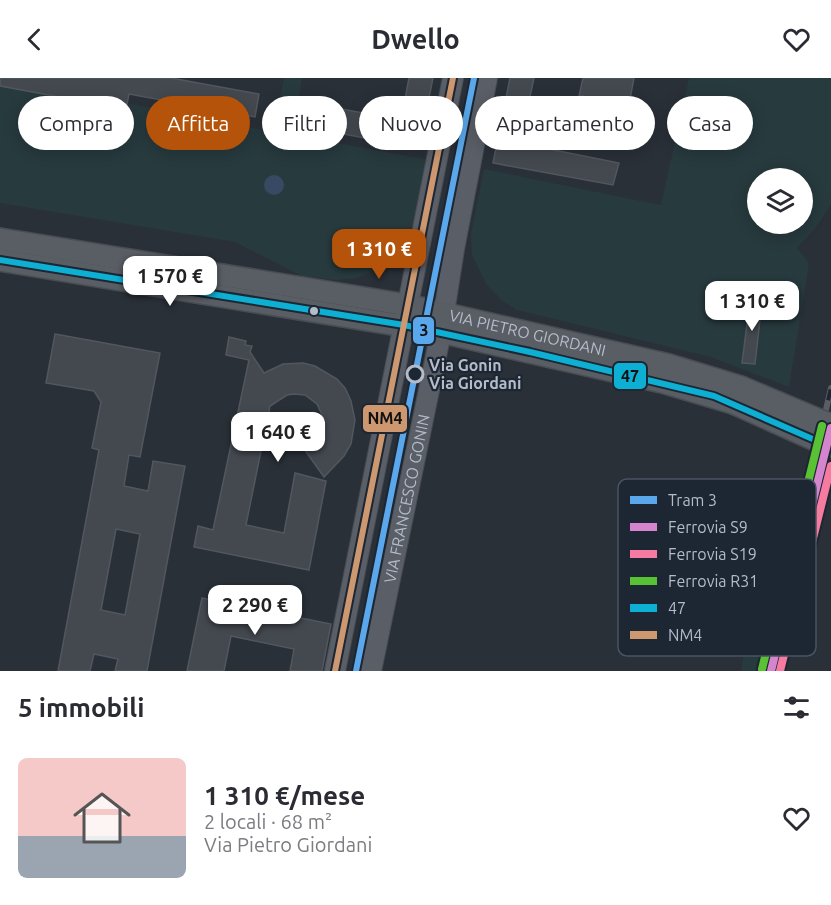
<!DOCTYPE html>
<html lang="it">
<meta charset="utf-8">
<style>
body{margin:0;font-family:Ubuntu,sans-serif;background:#f7f7f7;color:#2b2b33;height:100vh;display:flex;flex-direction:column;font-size:22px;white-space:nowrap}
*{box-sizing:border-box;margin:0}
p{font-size:20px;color:#7c7c81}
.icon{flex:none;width:33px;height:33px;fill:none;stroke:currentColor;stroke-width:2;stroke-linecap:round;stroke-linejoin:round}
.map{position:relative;height:593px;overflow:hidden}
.drawer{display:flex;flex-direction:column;background:#fff;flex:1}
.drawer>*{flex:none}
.top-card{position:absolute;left:18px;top:18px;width:795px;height:54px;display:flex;gap:12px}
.controls{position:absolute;left:747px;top:90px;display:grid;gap:12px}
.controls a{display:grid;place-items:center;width:66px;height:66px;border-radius:50%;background:#fff;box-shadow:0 3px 15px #0003;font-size:30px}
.price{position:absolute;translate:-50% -51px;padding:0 14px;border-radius:12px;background:#fff;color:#222;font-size:20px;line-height:39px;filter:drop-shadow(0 2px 3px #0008)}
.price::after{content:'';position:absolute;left:50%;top:36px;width:18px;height:14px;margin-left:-9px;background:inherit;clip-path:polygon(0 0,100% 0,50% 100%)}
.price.selected{background:#b45309;color:#fff}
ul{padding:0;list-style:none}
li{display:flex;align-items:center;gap:18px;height:150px;padding:0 18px}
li+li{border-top:2px solid #e1e1e2}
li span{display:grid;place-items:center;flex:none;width:168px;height:120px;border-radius:9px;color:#555}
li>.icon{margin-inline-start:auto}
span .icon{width:72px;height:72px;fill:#fffc;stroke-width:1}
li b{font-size:26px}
h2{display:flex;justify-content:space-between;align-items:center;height:72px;padding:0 18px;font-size:26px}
.tag{padding:0 21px;border-radius:27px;background:#fff;box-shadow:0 3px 15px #0003;font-size:21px;line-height:54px}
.tag.selected{background:#b45309;color:#fff}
header{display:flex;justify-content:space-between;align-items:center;height:78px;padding:0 18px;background:#fff;font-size:27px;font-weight:700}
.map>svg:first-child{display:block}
</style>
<header><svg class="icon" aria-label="back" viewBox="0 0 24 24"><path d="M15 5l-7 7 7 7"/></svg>Dwello<svg class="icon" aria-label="heart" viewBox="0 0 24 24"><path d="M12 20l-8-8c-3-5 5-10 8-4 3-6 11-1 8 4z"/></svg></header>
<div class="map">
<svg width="831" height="593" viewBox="0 0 831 593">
<rect width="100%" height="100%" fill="#2a3038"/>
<path fill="#273a3e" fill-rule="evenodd" d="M284 0H302L293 57 429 82 417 138 401 170 373 193 357 200 335 202 302 198 235 164 0 125V8L114 29 115 23 273 54Z
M689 0H831V126L817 148 797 170 809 185 789 309 711 279 517 232 503 223 486 206 472 177 471 156 484 91 661 127ZM758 100H802V146H758Z
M770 534 760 593H741L750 538Z"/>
<path fill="#384963" d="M264 107a10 10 0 1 1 20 0a10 10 0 1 1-20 0Z"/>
<path fill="#444950" stroke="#52575f" stroke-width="1.5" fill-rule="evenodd" d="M0 0H171L259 16 255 39 129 16 127 26 115 23 114 29 0 8Z
M409 0H433L419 70 299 48 303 24 401 42Z
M510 0H534L522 56 529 67 619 85 613 107 493 85Z
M583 0H634L628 32 583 23V18H579Z
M763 216 755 286 742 285 749 230Z
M55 256 160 275 140 379 129 377 124 408 148 413 153 383 185 388 147 593H115L118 581 94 576 90 593H58L99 372 92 370 101 324 94 313 46 305ZM116 451 140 456 125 537 101 532Z
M229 259 246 263 245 267 252 268 250 274 264 295 283 286 303 285 315 288 337 301 345 310 351 323 355 342 351 366 344 378 324 399 304 371 316 362 322 352 324 341 317 326 305 317 294 316 287 317 270 328 246 447 284 455 295 395 326 403 309 492 194 469 198 448 213 452 249 282 226 277Z
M202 520 331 546 322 593H290L294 571 231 558 224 593H187Z"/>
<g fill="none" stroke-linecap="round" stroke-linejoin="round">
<g stroke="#484c53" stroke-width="22">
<g id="tertiary">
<path d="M335 593 453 0"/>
<path id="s1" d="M371 593 441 254 454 171 487 0"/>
</g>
</g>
<g stroke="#484c53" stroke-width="24">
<g id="secondary">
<path id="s2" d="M0 161 407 227 669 287 741 309"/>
<path d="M0 182 441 254 662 304 733 325"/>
</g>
</g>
<use href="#tertiary" stroke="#5a5e66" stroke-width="20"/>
<use href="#secondary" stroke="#595d64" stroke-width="21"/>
<g stroke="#595d64" stroke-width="6">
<path id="rail" d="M795 495 813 387 831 310"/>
</g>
<use href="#rail" stroke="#1d2633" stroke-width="4" stroke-dasharray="11" stroke-linecap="butt"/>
<g stroke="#484c53" stroke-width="24" stroke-linecap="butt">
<path id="secondary-bridge" d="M741 309 831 347
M733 325 831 369"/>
</g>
<use href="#secondary-bridge" stroke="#595d64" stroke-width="21"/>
<g stroke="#1d2633" stroke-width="10">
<path id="bus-1" d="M0 182 404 247 530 274 714 318 831 369"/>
</g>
<g stroke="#1d2633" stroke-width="10">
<path id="bus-2" d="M335 593 453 0"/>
</g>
<use href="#bus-1" stroke="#0dafd3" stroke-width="6"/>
<use href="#bus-2" stroke="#cd976f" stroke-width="6"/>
<g stroke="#1d2633" stroke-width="12">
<path id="rail-1" d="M771 593 831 350"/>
</g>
<g stroke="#1d2633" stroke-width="12">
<path id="rail-2" d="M780 593 831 388"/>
</g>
<g stroke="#1d2633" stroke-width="12">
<path id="rail-3" d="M762 591 822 348"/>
</g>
<use href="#rail-1" stroke="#d485ce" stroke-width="8"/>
<use href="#rail-2" stroke="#f77aa0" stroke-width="8"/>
<use href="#rail-3" stroke="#59c134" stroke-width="8"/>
<g stroke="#1d2633" stroke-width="10">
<path id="tram-1" d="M356 593 474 0"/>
</g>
<use href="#tram-1" stroke="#5aa8eb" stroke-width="6"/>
</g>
<circle fill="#b4bcc9" stroke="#1d2633" stroke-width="2" cx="314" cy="233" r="5"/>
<circle fill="#1d2633" stroke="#b4bcc9" stroke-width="3" cx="415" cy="296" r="8"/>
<g text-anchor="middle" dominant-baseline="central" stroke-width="4.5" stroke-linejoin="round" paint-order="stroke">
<g font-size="16" fill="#b4bcc9" stroke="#1d2633">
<text stroke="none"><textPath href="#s2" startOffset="536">VIA PIETRO GIORDANI</textPath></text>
<text stroke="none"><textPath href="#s1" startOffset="176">VIA FRANCESCO GONIN</textPath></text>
</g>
<g font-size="16" font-weight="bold" fill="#b4bcc9" stroke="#1d2633" text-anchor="start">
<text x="429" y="287">Via Gonin<tspan x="429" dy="18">Via Giordani</tspan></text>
</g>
</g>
<rect x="618" y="401" width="198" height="177" rx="9" fill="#1d2633" stroke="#4a5360" stroke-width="1.5"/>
<rect x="630" y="418" width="27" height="8" fill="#5aa8eb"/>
<rect x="630" y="445" width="27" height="8" fill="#d485ce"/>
<rect x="630" y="472" width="27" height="8" fill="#f77aa0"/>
<rect x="630" y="499" width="27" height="8" fill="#59c134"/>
<rect x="630" y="526" width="27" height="8" fill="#0dafd3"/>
<rect x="630" y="553" width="27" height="8" fill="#cd976f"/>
<g font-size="16" fill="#b4bcc9">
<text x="668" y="428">Tram 3</text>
<text x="668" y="455">Ferrovia S9</text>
<text x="668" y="482">Ferrovia S19</text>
<text x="668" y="509">Ferrovia R31</text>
<text x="668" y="536">47</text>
<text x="668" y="563">NM4</text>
</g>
<g stroke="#1d2633" stroke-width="2">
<rect x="412" y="238" width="23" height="29" rx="6" fill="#5aa8eb"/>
<rect x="613" y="284" width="34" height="28" rx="6" fill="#0dafd3"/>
<rect x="362" y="326" width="46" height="29" rx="6" fill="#cd976f"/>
</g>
<g font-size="16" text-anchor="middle" font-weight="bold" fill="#111">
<text x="424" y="258">3</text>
<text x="630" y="304">47</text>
<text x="385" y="346">NM4</text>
</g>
</svg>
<div class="controls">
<a><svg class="icon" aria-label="layers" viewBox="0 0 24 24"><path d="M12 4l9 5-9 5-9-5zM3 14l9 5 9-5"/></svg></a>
</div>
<b class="price selected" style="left:379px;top:202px">1 310 €</b>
<b class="price" style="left:170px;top:229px">1 570 €</b>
<b class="price" style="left:752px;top:254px">1 310 €</b>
<b class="price" style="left:278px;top:385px">1 640 €</b>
<b class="price" style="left:255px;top:558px">2 290 €</b>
<div class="top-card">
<a class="tag">Compra</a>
<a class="tag selected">Affitta</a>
<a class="tag">Filtri</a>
<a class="tag">Nuovo</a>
<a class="tag">Appartamento</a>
<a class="tag">Casa</a>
</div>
</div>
<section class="drawer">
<h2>5 immobili<svg class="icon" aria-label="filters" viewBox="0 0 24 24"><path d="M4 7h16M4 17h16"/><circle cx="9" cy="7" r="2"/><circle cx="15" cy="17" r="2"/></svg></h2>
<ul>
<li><span style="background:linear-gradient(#f6c9c9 65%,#9aa5b1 0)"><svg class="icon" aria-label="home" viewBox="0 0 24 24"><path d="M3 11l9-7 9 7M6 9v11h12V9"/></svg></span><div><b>1 310 €/mese</b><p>2 locali · 68 m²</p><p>Via Pietro Giordani</p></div><svg class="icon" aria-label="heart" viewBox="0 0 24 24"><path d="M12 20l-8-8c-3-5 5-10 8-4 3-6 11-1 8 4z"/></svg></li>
</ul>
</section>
